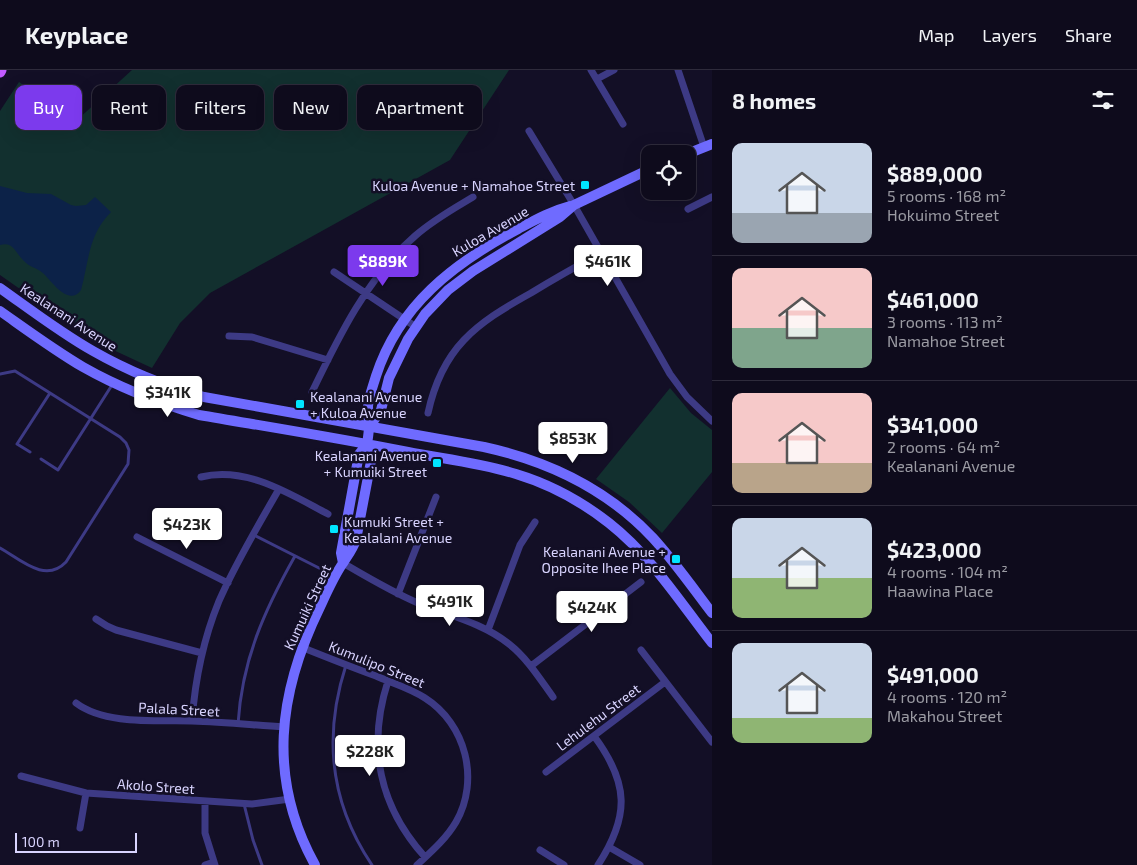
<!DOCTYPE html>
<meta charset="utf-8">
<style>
body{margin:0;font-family:"Exo 2",sans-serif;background:#171425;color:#f1f3f6;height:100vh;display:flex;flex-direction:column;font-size:19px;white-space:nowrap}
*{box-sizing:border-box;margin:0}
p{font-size:16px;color:#9b9ba3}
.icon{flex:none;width:28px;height:28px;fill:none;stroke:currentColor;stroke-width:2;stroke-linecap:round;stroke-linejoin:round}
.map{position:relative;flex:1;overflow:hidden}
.sheet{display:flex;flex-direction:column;background:#0e0b1c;width:425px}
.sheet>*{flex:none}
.guide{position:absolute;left:15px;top:15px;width:475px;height:45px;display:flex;gap:10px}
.tools{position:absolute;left:641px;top:75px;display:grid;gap:10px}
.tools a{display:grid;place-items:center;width:55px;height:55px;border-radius:10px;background:#0e0b1c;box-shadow:0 5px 20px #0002,0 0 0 1px #2e2b3b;font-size:25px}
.scale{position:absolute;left:15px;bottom:12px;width:122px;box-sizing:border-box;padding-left:5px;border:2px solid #d9d4ff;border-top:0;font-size:14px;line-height:18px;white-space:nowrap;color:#d9d4ff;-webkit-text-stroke:4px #130f26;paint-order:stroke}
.price{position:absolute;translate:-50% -42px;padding:0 11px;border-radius:5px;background:#fff;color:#222;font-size:16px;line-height:32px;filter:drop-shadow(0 1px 2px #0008)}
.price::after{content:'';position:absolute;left:50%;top:30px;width:15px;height:11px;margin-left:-8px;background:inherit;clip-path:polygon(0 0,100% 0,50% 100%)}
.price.active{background:#7c3aed;color:#fff}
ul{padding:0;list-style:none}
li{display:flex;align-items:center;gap:15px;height:125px;padding:0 20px}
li+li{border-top:1px solid #2e2b3b}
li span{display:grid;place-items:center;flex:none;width:140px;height:100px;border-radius:10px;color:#555}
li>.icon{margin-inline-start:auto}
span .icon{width:60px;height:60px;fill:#fffc;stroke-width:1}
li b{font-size:21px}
h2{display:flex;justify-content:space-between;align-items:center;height:60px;padding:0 20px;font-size:21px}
.tag{padding:0 18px;border-radius:10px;background:#0e0b1c;box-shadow:0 5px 20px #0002,0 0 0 1px #2e2b3b;font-size:18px;line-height:45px}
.tag.active{background:#7c3aed;color:#fff}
header{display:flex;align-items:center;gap:30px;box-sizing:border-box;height:70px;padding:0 25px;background:#0e0b1c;border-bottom:1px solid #2e2b3b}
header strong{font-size:24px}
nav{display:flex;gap:28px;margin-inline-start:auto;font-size:18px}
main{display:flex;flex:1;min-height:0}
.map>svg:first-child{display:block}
</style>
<header>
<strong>Keyplace</strong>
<nav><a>Map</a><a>Layers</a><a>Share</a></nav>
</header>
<main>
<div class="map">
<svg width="712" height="795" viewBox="0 0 712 795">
<rect width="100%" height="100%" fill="#130f26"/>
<path fill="#12302f" d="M132 0H509L450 90 210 223 180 253 152 298 94 271 0 205V41L19 12 76 51Z
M670 318 691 343 712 360V402L662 463 629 432 596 409Z"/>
<path fill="#0c2248" d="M0 116 27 123 51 124 71 135 76 136 86 135 95 127 111 142C88 165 89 191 81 220 69 237 52 212 44 204 38 198 29 197 24 191 15 183 14 171 0 175Z"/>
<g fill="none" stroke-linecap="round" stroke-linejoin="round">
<path stroke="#3d3a85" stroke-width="3" d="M0 304 15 301 120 367 126 373 129 380 128 394 66 492C45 514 20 489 0 478
M30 382 17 374 50 323
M41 389 58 400 112 315
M254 465 319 498
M346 595C323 666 330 733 372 795
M238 654C242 590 264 541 295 486
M244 734 253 770 262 795"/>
<path stroke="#3d3a85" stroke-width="7" d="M591 0 623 54
M678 0 704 77
M597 9 614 0
M529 61 574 135 670 304 687 327 712 351
M688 139 712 127
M334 202 416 257
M229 266 252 267 328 290
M312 322C339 266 367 208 415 166 433 150 453 139 473 127
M428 343C442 278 475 254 531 223 554 209 577 196 601 183
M201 407C247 396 290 424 328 444
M137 467 228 513
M343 493C367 507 392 522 418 533 448 545 483 553 509 574 527 588 540 609 553 627
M398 524 436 427
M96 549 107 556 116 560 202 583
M488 560 520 475 535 452
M301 577C326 587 351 597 376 606 392 613 410 618 425 628 466 654 480 710 456 752 446 769 431 782 417 795
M641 580 712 672
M531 596 641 512
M388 611C367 676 379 736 425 787
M76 633C105 655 157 650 192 651 223 652 253 655 284 657
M192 651C195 610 203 570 219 531 236 492 258 456 279 419
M594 666C629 713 630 746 598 795
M546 702 665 612
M21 706 86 723 252 734 290 729
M205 732V763L215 795
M80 758 86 723
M609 777 640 795
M540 780 564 795
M205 795 214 792"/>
<path stroke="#6f6bff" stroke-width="10" d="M687 84 712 74
M0 218C31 240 61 263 93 281 128 301 165 316 204 327L484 377C548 391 608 420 653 468 674 491 693 518 712 543
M0 241C27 260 54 280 83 297 120 318 159 333 199 345 269 357 339 368 408 382 444 389 481 393 516 404 549 414 581 431 609 453 651 486 680 532 712 573
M370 356 381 340 389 308 408 269 425 244 448 220 473 201 560 147 574 135 650 99
M367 374C368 368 369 361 369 355 369 348 368 342 368 336 369 326 373 316 376 306 399 235 454 193 518 159 535 150 551 141 570 136
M343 493 341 483 359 384 367 374
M315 795C267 708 278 623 320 537 327 522 334 506 343 493 348 485 353 479 356 470L372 386 367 374"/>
<path stroke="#c25bff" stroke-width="11" d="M0 2 1 0"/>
</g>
<g fill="#00e5ff" stroke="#130f26" stroke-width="2">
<rect x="580" y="110" width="10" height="10" rx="2.5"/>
<rect x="295" y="329" width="10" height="10" rx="2.5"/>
<rect x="432" y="388" width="10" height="10" rx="2.5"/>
<rect x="329" y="454" width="10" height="10" rx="2.5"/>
<rect x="671" y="484" width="10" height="10" rx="2.5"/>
</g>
<g text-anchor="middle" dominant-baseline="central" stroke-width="5" stroke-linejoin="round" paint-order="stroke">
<g font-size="14" fill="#d9d4ff" stroke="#130f26" text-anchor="end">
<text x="575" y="115">Kuloa Avenue + Namahoe Street</text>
<text x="310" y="326" text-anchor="start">Kealanani Avenue<tspan x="310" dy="16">+ Kuloa Avenue</tspan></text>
<text x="427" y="385">Kealanani Avenue<tspan x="427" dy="16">+ Kumuiki Street</tspan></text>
<text x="344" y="451" text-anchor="start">Kumuki Street +<tspan x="344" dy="16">Kealalani Avenue</tspan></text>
<text x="666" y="481">Kealanani Avenue +<tspan x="666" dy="16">Opposite Ihee Place</tspan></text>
</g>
<g font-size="14" fill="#d9d4ff" stroke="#130f26">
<text transform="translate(490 161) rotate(-30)">Kuloa Avenue</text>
<text transform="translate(69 247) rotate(33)">Kealanani Avenue</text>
<text transform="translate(307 537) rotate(-65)">Kumuiki Street</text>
<text transform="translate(377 594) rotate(22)">Kumulipo Street</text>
<text transform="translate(179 639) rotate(3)">Palala Street</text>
<text transform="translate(598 647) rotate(-37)">Lehulehu Street</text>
<text transform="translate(156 716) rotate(4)">Akolo Street</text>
</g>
</g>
</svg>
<div class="tools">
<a><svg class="icon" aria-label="locate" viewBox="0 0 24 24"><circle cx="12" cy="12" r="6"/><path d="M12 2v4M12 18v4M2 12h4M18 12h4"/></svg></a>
</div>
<div class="scale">100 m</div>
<b class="price active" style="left:383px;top:217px">$889K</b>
<b class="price" style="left:608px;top:217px">$461K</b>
<b class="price" style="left:168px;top:348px">$341K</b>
<b class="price" style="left:573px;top:394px">$853K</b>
<b class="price" style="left:187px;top:480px">$423K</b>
<b class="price" style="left:450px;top:557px">$491K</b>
<b class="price" style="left:592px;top:563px">$424K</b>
<b class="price" style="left:370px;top:707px">$228K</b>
<div class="guide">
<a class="tag active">Buy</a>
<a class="tag">Rent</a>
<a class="tag">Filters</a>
<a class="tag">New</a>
<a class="tag">Apartment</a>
</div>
</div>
<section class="sheet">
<h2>8 homes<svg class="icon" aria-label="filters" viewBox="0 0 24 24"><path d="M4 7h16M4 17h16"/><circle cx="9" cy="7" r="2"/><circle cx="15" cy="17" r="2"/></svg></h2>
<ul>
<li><span style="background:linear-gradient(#c9d6e8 70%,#9aa5b1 0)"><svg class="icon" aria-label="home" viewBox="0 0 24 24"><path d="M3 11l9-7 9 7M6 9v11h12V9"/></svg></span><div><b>$889,000</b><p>5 rooms · 168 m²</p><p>Hokuimo Street</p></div></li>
<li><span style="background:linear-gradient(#f6c9c9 60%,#7fa58c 0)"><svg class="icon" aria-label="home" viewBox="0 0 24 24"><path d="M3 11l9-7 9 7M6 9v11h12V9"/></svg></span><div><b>$461,000</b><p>3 rooms · 113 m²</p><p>Namahoe Street</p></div></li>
<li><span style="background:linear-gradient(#f6c9c9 70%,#b9a48a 0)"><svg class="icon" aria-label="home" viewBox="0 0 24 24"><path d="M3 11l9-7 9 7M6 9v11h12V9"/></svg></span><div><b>$341,000</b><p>2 rooms · 64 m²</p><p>Kealanani Avenue</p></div></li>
<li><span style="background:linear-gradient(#c9d6e8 60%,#8fb573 0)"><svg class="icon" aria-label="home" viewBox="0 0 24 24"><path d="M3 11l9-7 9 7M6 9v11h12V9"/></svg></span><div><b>$423,000</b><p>4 rooms · 104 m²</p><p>Haawina Place</p></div></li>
<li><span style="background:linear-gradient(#c9d6e8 75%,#8fb573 0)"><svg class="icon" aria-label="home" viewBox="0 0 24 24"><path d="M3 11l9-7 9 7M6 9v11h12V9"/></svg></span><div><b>$491,000</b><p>4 rooms · 120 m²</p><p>Makahou Street</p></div></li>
</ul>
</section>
</main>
